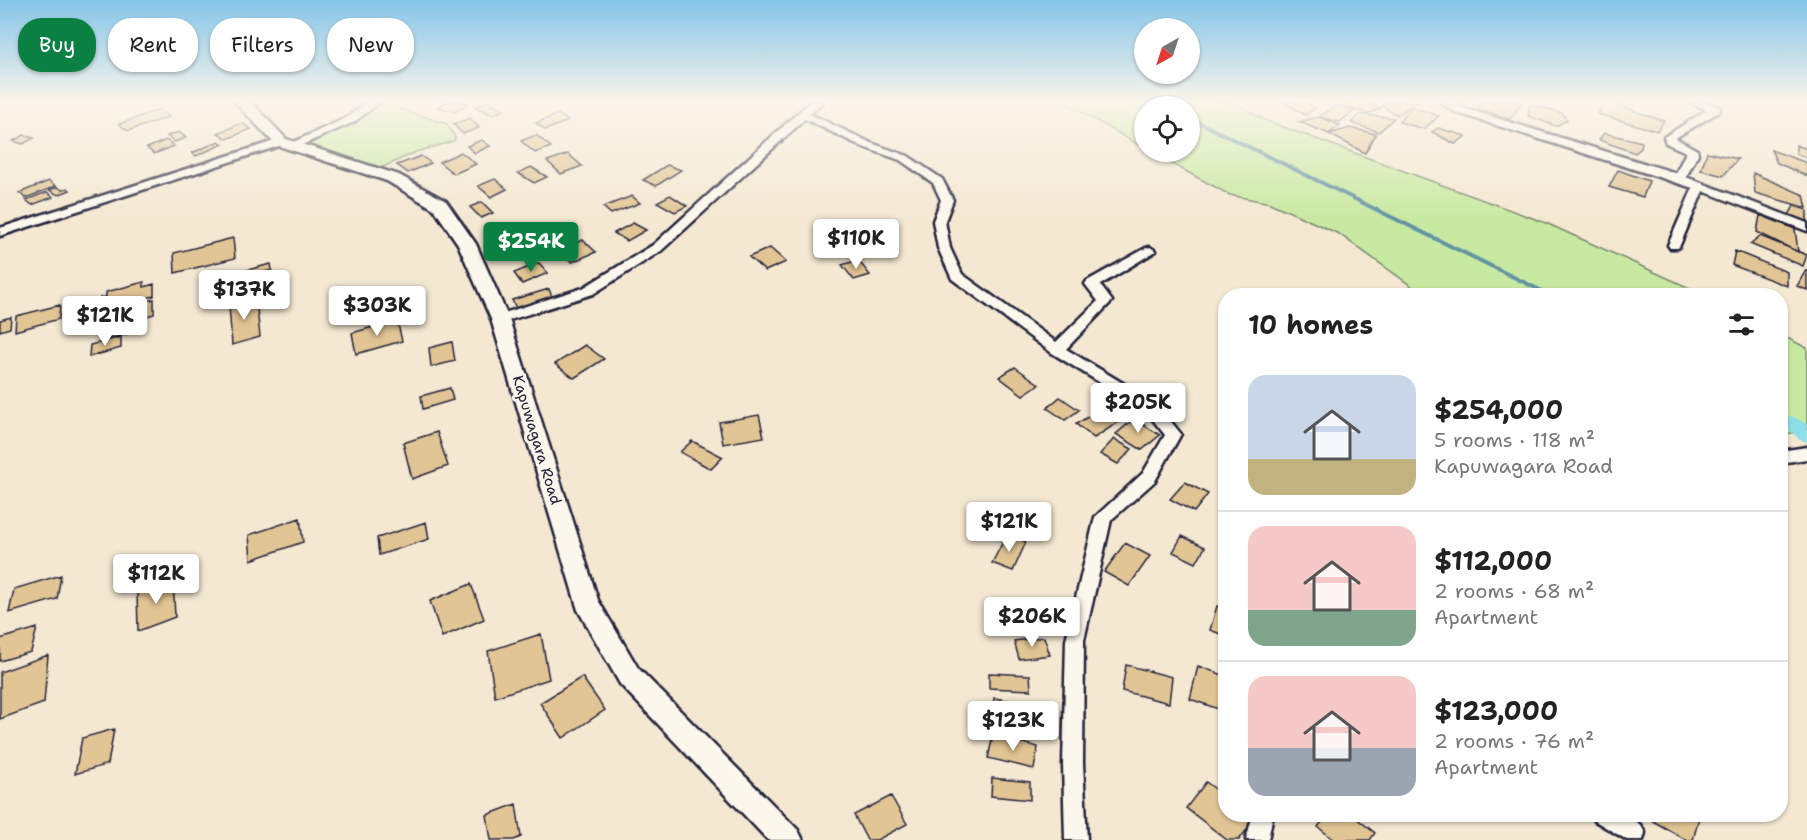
<!DOCTYPE html>
<meta charset="utf-8">
<style>
body{margin:0;font-family:"Shantell Sans",sans-serif;background:#f2f2f2;color:#222;height:100vh;display:flex;flex-direction:column;font-size:22px;white-space:nowrap}
*{box-sizing:border-box;margin:0}
p{font-size:20px;color:#767676}
.icon{flex:none;width:33px;height:33px;fill:none;stroke:currentColor;stroke-width:2;stroke-linecap:round;stroke-linejoin:round}
.map{position:relative;flex:1;overflow:hidden}
.sheet{position:absolute;left:1218px;top:288px;width:570px;height:534px;display:flex;flex-direction:column;background:#fff;border-radius:24px;box-shadow:0 2px 4px #0004}
.sheet>*{flex:none}
.top-card{position:absolute;left:18px;top:18px;width:570px;height:54px;display:flex;gap:12px}
.needle{width:39px;rotate:219deg}
.fabs{position:absolute;left:1134px;top:18px;display:grid;gap:12px}
.fabs a{display:grid;place-items:center;width:66px;height:66px;border-radius:50%;background:#fff;box-shadow:0 2px 4px #0004;font-size:30px}
.price{position:absolute;translate:-50% -51px;padding:0 14px;border-radius:6px;background:#fff;color:#222;font-size:20px;line-height:39px;filter:drop-shadow(0 2px 3px #0008)}
.price::after{content:'';position:absolute;left:50%;top:36px;width:18px;height:14px;margin-left:-9px;background:inherit;clip-path:polygon(0 0,100% 0,50% 100%)}
.price.selected{background:#0b8043;color:#fff}
ul{padding:0;list-style:none}
li{display:flex;align-items:center;gap:18px;height:150px;padding:0 30px}
li+li{border-top:2px solid #e0e0e0}
li span{display:grid;place-items:center;flex:none;width:168px;height:120px;border-radius:18px;color:#555}
li>.icon{margin-inline-start:auto}
span .icon{width:72px;height:72px;fill:#fffc;stroke-width:1}
li b{font-size:26px}
h2{display:flex;justify-content:space-between;align-items:center;height:72px;padding:0 30px;font-size:26px}
.chip{padding:0 21px;border-radius:24px;background:#fff;box-shadow:0 2px 4px #0004;font-size:21px;line-height:54px}
.chip.selected{background:#0b8043;color:#fff}
.map>svg:first-child{display:block}
</style>
<div class="map">
<svg width="1807" height="840" viewBox="0 0 1807 840">
<rect width="100%" height="100%" fill="#f4e8d2"/>
<filter id="ink" filterUnits="userSpaceOnUse"><feTurbulence type="fractalNoise" baseFrequency=".0167" numOctaves="2"/><feDisplacementMap in="SourceGraphic" scale="12" xChannelSelector="R" yChannelSelector="G"/><feConvolveMatrix kernelMatrix="1 2 1 2 8 2 1 2 1" color-interpolation-filters="sRGB"/></filter>
<g filter="url(#ink)">
<path fill="#c8e9a1" stroke="#75866e" stroke-width="1.5" d="M1064 102H1231L1267 121 1546 223 1705 295H1424L1339 234 1270 203 1230 195 1150 152H1190V106H1144V148Z
M381 103 447 124 455 137 454 141 416 152 379 169 301 143Z
M1781 335 1807 348V430L1781 435Z"/>
<g fill="none" stroke-linecap="round" stroke-linejoin="round">
<path stroke="#6393a2" stroke-width="4" d="M1161 102 1168 106
M1190 118 1548 294"/>
<path stroke="#6393a2" stroke-width="5" d="M1545 293 1552 296
M1780 417 1792 423"/>
<path fill="#8edfe7" fill-rule="evenodd" d="M1792 416 1807 424V442L1800 440 1782 423 1785 418Z"/>
</g>
<path fill="#e2c595" stroke="#22223b" stroke-width="1.5" d="M445 102H465L468 103 455 112 438 107Z
M485 102H489L504 110 493 115 475 107Z
M1284 102H1305L1315 108 1305 115Z
M1348 102H1363L1381 108 1366 115 1363 112 1342 107Z
M1387 102H1417L1397 115 1382 106Z
M1482 102H1520L1522 103 1510 119 1479 109Z
M1604 102H1608L1664 121 1657 131 1598 114Z
M1530 104 1562 113 1567 120 1556 126 1528 116Z
M1337 105 1354 111 1340 122 1319 117Z
M1412 107 1439 116 1424 129 1399 122Z
M160 109 169 117 128 131 119 124Z
M558 114 568 121 545 130 536 123Z
M1359 115H1366L1394 118 1379 132 1351 123Z
M1319 117 1340 125 1329 134 1299 122Z
M470 118 479 128 463 134 453 124Z
M242 123 251 129 227 139 218 133Z
M1350 128 1376 134 1365 153 1329 134Z
M1438 128 1466 136 1455 144 1432 132Z
M179 132 186 138 174 142 167 136Z
M1604 133 1642 142 1641 148 1635 153 1599 140Z
M24 135 34 138 23 144 13 141Z
M536 135 551 147 535 153 521 141Z
M166 140 174 146 154 154 147 148Z
M482 140 490 146 475 153 467 146Z
M219 141 223 144 196 156 192 153Z
M1796 145 1807 149V158L1796 154Z
M1771 150 1807 163V176L1777 163Z
M461 152 476 164 454 174 439 162Z
M1707 152 1738 159 1723 176 1701 170Z
M568 154 582 166 561 174 547 161Z
M421 156 431 163 408 173 397 165Z
M667 165 681 170 656 186 643 180Z
M531 167 547 177 534 183 518 173Z
M1618 170 1649 181 1643 197 1609 187Z
M1753 173 1804 195 1807 208 1755 193Z
M495 179 507 189 491 197 478 186Z
M49 181 56 186 26 198 19 193Z
M58 187 62 190 67 188 70 190 58 195 49 190Z
M47 192 53 197 32 205 26 200Z
M670 195 687 206 675 212 657 202Z
M632 196 640 203 611 214 603 207Z
M482 202 493 213 481 218 470 207Z
M1794 206 1807 210V223L1788 217Z
M1760 215 1795 229 1798 252 1757 232Z
M633 223 646 230 627 241 614 233Z
M520 232 529 244 508 252 499 240Z
M1760 236 1807 255 1803 266 1750 244Z
M233 238 235 258 175 273 174 253Z
M583 240 596 252 572 262 559 250Z
M770 248 786 262 765 271 749 257Z
M1735 251 1787 272V286L1732 265Z
M858 260 870 275 854 280 842 265Z
M539 263 548 273 522 284 514 273Z
M271 264 272 270 257 274 259 291 208 305V299L232 292 231 274Z
M1806 270 1807 271V290L1797 286Z
M144 282V287L154 284V296L99 311 100 298 106 297V292Z
M549 289 552 297 516 308 512 300Z
M256 298 260 337 232 345 229 305Z
M154 299V314L97 331 98 313Z
M60 305 59 319 15 331 16 316Z
M11 317 10 328 0 331V320Z
M142 320V330L108 339V329Z
M397 320 402 341 356 354 352 333Z
M121 337V348L89 357 90 345Z
M452 342 455 361 431 367 429 348Z
M585 345 604 359 574 378 555 364Z
M1015 367 1039 384 1023 395 999 377Z
M450 388 453 400 423 409 421 396Z
M1060 397 1079 410 1065 420 1047 408Z
M1104 407 1122 420 1094 438 1076 424Z
M759 415 764 437 723 444 719 422Z
M1134 419 1160 435 1142 450 1116 434Z
M437 432 448 466 412 479 403 443Z
M1114 439 1132 449 1118 464 1100 454Z
M692 441 723 457 711 469 680 452Z
M1185 482 1208 494 1194 512 1170 499Z
M300 518 303 542 251 560 249 535Z
M426 522 429 539 379 555 377 538Z
M1007 534 1026 542 1013 571 992 563Z
M1182 536 1205 547 1196 563 1173 552Z
M1125 543 1150 556 1129 586 1104 572Z
M61 575 57 599 9 613 14 589Z
M173 579 175 617 138 631 137 592Z
M471 584 484 619 442 637 430 601Z
M1217 606 1226 609V636L1210 630Z
M1040 614 1043 631 1013 632 1010 616Z
M37 628 31 652 0 661V639Z
M541 634 549 679 495 697 488 651Z
M1044 637 1050 655 1019 659 1014 641Z
M48 655 44 703 0 719V672Z
M1126 665 1172 677 1169 703 1122 691Z
M1198 666 1226 676 1224 711 1190 699Z
M989 673 1030 675 1031 690 989 688Z
M582 677 605 710 563 738 540 703Z
M994 698 1037 705 1035 727 991 719Z
M114 729 108 764 75 774 82 738Z
M993 735 1038 747 1034 769 988 758Z
M992 778 1030 782V800L991 796Z
M1206 782 1226 797V814H1248L1254 820 1239 840H1227L1186 808Z
M891 796 907 824 877 840H867L854 815Z
M516 804 521 837 514 840H491L487 815Z
M1328 814H1351L1375 833 1370 840H1334L1318 827Z
M1646 814H1700L1693 840H1686L1646 817Z"/>
<g fill="none" stroke-linecap="round" stroke-linejoin="round">
<g stroke="#22223b" stroke-width="5">
<path id="street" d="M368 102H380L354 122 295 148 291 149 285 146 346 118Z
M810 102H822L810 114 871 143 908 156 942 179 953 200 945 221 950 248 962 274 1056 342 1098 301 1085 284 1087 281 1146 248 1150 247 1156 251 1100 285 1112 301 1066 349 1156 403 1181 434 1155 481 1111 520 1084 640 1083 764 1087 840H1065L1063 764 1066 640 1095 517 1143 473 1165 435 1146 411 1052 353 952 279 938 248 933 221 941 200 933 183 900 160 863 147 805 119 661 251 593 294 500 323 493 319 495 316 583 288 653 245Z
M1439 102H1453L1463 108 1676 173 1686 152 1666 143 1664 137 1707 110 1689 102H1706L1720 107V111L1675 138 1697 150 1698 154 1686 177 1807 223V231L1703 191 1680 245 1678 248H1670L1668 245 1693 188 1455 112Z
M281 139 286 142 285 144 0 236V228Z
M1807 447V459L1780 463V451Z
M1253 814H1273L1268 840H1246Z
M1592 814C1611 814 1637 812 1645 833L1643 840H1627L1595 821Z"/>
</g>
<g stroke="#22223b" stroke-width="5">
<path id="secondary" d="M235 102H251L286 139 399 175 446 201 476 244 509 319 598 600 638 668 798 830 803 840H768L620 684 578 610 491 319 458 244 434 209 387 181 276 145Z"/>
</g>
<use href="#street" fill="#fbf7ec" fill-rule="evenodd"/>
<use href="#secondary" fill="#fbf7ec" fill-rule="evenodd"/>
</g>
</g>
<linearGradient id="sky" x2="0" y2="1"><stop stop-color="#84c5e8"/><stop offset="0.46" stop-color="#faf5eb"/><stop offset="1" stop-color="#faf5eb" stop-opacity="0"/></linearGradient>
<rect width="1807" height="220" fill="url(#sky)"/>
<g text-anchor="middle" dominant-baseline="central" stroke-width="6" stroke-linejoin="round" paint-order="stroke">
<g font-size="15" fill="#22223b" stroke="#fbf7ec">
<text transform="translate(537 440) rotate(73)">Kapuwagara Road</text>
</g>
</g>
</svg>
<div class="fabs">
<a><svg class="needle" viewBox="-14 -14 28 28"><path d="M0-13l5 13h-10z" fill="#e53935"/><path d="M0 13l5-13h-10z" fill="#767676"/></svg></a>
<a><svg class="icon" aria-label="locate" viewBox="0 0 24 24"><circle cx="12" cy="12" r="6"/><path d="M12 2v4M12 18v4M2 12h4M18 12h4"/></svg></a>
</div>
<b class="price" style="left:856px;top:270px">$110K</b>
<b class="price selected" style="left:531px;top:273px">$254K</b>
<b class="price" style="left:244px;top:321px">$137K</b>
<b class="price" style="left:377px;top:337px">$303K</b>
<b class="price" style="left:105px;top:347px">$121K</b>
<b class="price" style="left:1138px;top:434px">$205K</b>
<b class="price" style="left:1009px;top:553px">$121K</b>
<b class="price" style="left:156px;top:605px">$112K</b>
<b class="price" style="left:1032px;top:648px">$206K</b>
<b class="price" style="left:1013px;top:752px">$123K</b>
<div class="top-card">
<a class="chip selected">Buy</a>
<a class="chip">Rent</a>
<a class="chip">Filters</a>
<a class="chip">New</a>
</div>
<section class="sheet">
<h2>10 homes<svg class="icon" aria-label="filters" viewBox="0 0 24 24"><path d="M4 7h16M4 17h16"/><circle cx="9" cy="7" r="2"/><circle cx="15" cy="17" r="2"/></svg></h2>
<ul>
<li><span style="background:linear-gradient(#c9d6e8 70%,#c2b280 0)"><svg class="icon" aria-label="home" viewBox="0 0 24 24"><path d="M3 11l9-7 9 7M6 9v11h12V9"/></svg></span><div><b>$254,000</b><p>5 rooms · 118 m²</p><p>Kapuwagara Road</p></div></li>
<li><span style="background:linear-gradient(#f6c9c9 70%,#7fa58c 0)"><svg class="icon" aria-label="home" viewBox="0 0 24 24"><path d="M3 11l9-7 9 7M6 9v11h12V9"/></svg></span><div><b>$112,000</b><p>2 rooms · 68 m²</p><p>Apartment</p></div></li>
<li><span style="background:linear-gradient(#f6c9c9 60%,#9aa5b1 0)"><svg class="icon" aria-label="home" viewBox="0 0 24 24"><path d="M3 11l9-7 9 7M6 9v11h12V9"/></svg></span><div><b>$123,000</b><p>2 rooms · 76 m²</p><p>Apartment</p></div></li>
</ul>
</section>
</div>
